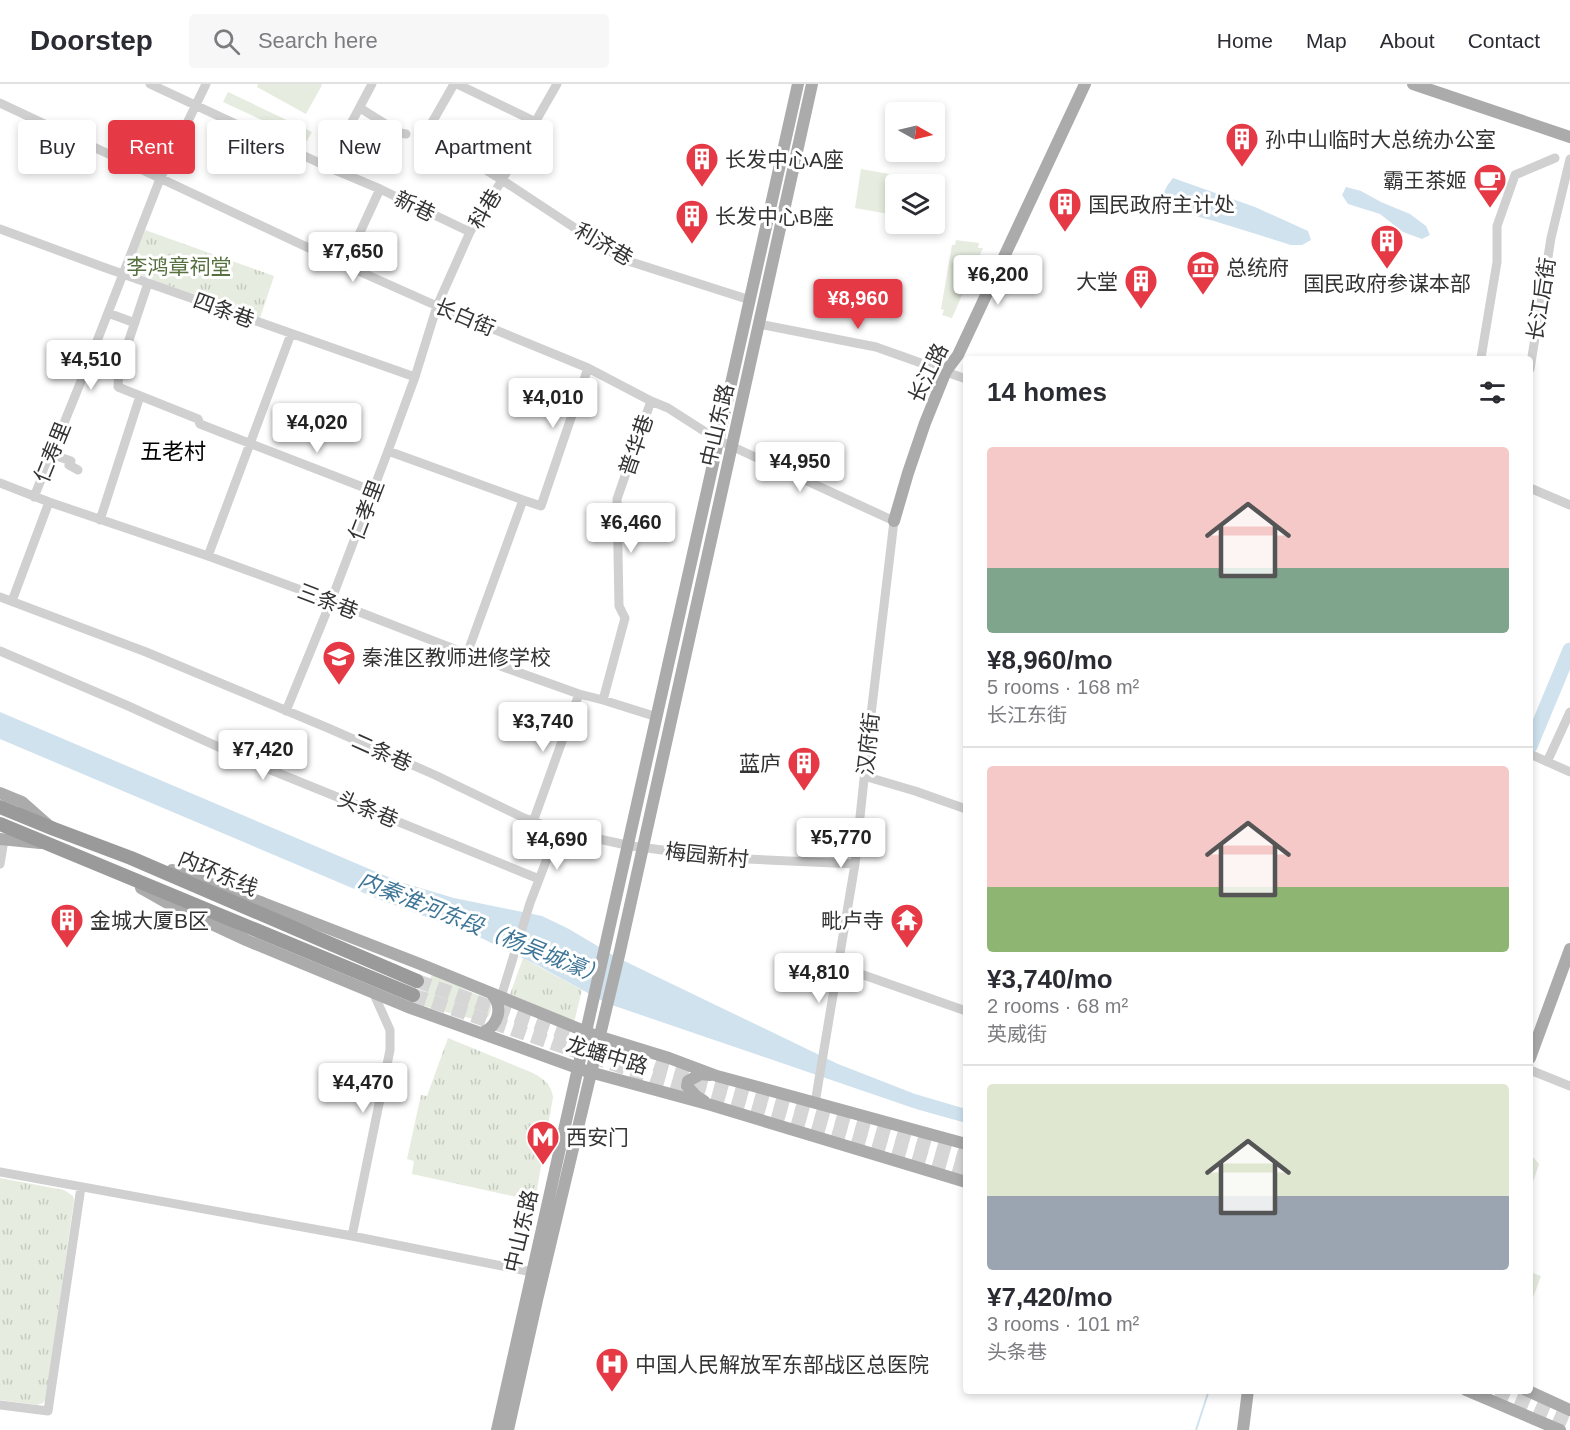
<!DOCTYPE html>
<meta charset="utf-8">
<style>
body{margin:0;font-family:Arial,"Noto Sans SC",sans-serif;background:#f7f7f7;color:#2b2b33;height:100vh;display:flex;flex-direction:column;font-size:22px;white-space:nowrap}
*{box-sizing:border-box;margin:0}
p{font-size:20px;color:#7c7c81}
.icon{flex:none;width:33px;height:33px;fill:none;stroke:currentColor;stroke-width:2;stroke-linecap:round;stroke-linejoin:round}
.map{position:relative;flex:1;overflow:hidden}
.panel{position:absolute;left:963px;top:272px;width:570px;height:1038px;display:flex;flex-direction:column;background:#fff;border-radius:6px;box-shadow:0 3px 9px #0003}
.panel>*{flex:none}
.top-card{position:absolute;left:18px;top:36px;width:570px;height:54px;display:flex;gap:12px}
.needle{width:39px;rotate:98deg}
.buttons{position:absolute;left:885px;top:18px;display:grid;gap:12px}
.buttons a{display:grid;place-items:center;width:60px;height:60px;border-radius:6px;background:#fff;box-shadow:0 3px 9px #0003;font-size:30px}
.price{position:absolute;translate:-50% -51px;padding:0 14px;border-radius:6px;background:#fff;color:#222;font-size:20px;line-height:39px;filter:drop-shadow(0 2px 3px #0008)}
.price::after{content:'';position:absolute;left:50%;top:36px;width:18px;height:14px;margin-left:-9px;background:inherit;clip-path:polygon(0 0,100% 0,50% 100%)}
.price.active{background:#e63946;color:#fff}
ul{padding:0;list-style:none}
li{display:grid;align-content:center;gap:12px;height:318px;padding:0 24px}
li+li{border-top:2px solid #e1e1e2}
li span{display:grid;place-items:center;height:186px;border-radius:6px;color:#555}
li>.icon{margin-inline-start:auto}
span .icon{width:108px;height:108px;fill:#fffc;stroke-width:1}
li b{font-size:26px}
h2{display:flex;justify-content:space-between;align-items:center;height:72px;padding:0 24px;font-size:26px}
.tag{padding:0 21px;border-radius:6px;background:#fff;box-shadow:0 3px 9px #0003;font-size:21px;line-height:54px}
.tag.active{background:#e63946;color:#fff}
header{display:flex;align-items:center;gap:36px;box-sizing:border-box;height:84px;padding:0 30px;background:#fff;border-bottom:2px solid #e1e1e2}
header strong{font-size:28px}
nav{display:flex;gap:33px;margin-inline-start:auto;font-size:21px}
.search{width:420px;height:54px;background:#f7f7f7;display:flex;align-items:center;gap:15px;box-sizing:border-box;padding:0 21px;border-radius:6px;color:#7c7c81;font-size:22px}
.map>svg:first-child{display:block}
</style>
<header>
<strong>Doorstep</strong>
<div class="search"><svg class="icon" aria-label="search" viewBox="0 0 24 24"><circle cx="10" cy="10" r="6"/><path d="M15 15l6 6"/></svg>Search here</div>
<nav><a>Home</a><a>Map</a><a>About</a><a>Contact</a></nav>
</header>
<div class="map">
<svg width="1570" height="1346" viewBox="0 0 1570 1346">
<defs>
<pattern id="park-tufts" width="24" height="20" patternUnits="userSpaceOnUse" patternTransform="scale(1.5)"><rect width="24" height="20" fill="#e6ecdf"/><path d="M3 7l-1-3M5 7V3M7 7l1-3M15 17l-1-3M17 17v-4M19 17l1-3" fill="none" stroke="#c6cbc0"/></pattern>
</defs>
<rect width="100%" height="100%" fill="#fff"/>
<path fill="#e6ecdf" d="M258 0H321L322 1 306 30 257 3Z
M228 8 312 48 307 57 223 18Z
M861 85 901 92 900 100H896L895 131 855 124Z
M956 156 979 159 978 164H983L952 234 942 231 944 226 941 225 952 161H955Z
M432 890 484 914 491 920C491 929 490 932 483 937L477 936 420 921Z
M1530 1071 1535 1075 1539 1080 1530 1107Z
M1530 1188 1541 1192 1530 1222Z"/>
<path fill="url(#park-tufts)" d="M145 146 274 192 260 234 128 187Z
M523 874 582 906 573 943 508 916Z
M448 954 533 989C544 995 551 1000 553 1013L535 1117 412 1090 414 1077 407 1075 421 1011 427 1012Z
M0 1094 64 1106 73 1112 74 1116 46 1315 43 1319 37 1321 0 1316Z"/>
<path fill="#cfe2ee" d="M1173 94 1255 123 1308 147 1311 156 1302 161H1291L1214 137 1167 124 1159 119 1167 102Z
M1346 103 1361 107 1381 118 1410 130 1426 142 1430 151 1422 155 1403 148 1380 130 1348 120 1342 111Z
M0 628 400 798 454 814 542 832 569 845 616 873 838 980 915 1010 966 1025V1039L916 1025 606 919 537 881 475 851 378 815 0 655Z"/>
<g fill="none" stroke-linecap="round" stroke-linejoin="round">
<path stroke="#cfe2ee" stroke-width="2" d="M1196 1346 1209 1306"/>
<path stroke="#cfe2ee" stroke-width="15" d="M1530 662 1570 566"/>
<path stroke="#d6d6d6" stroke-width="14" stroke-dasharray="14 7" stroke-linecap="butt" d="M417 897 662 983 966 1072
M413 911 660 996 966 1086
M1497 1306 1570 1337"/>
<path stroke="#d0d0d0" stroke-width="9" d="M150 0 328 83 380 105 470 148
M454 0 426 49 502 96 622 175 750 216
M457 0 536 38
M0 19 345 181 437 222 588 284 651 317 668 324 718 356 894 437 870 639 855 780 815 1019
M360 24 400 49 406 50
M328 83 372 0
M0 145 103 183 415 293
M345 181 380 105
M148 199 119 286 118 303 198 335 200 340 223 349 373 407
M108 229 135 239
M759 240 876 263 966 295
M1481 274 1497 178V142L1515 91 1555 74
M1530 285 1551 154 1570 75
M388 367 523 416 467 570
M51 370 71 377 69 381 78 386
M0 399 49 418 208 472 331 517 467 570 579 610 603 616 657 633
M1530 404 1570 421
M34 413 90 275 160 95 206 0
M523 416 541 422 588 284
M100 436 140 312
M208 472 291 250
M0 513 146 568 328 644 435 691 524 734 558 746 631 762 725 774 855 780
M12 517 49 418
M0 567 126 621 256 680 539 795
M603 616 625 534 619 522 617 415 651 317
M286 627 331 517 388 367 415 293 437 222 470 148 502 96 557 0
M1530 670 1570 688
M1547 678 1570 628
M864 692 915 707 966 725
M533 738 579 610
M0 780 4 756
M838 882 966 927
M501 913 530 819 558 746
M1530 986 1570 1002
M0 1088 352 1152 532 1188
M352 1152 390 966V946L373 908
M0 1321 48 1327 81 1103"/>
<path stroke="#ababab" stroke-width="12" d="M1413 0 1570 53
M894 437 908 389 925 339 946 287 958 271 1085 0
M0 709 22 718 48 741
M0 755 40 759
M172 786 263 819 420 880 594 951 669 974 717 992 966 1060
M141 804 171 821 246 856 408 923 586 987 711 1021 966 1098
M482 949C498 942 504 924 492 910
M1530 974 1570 865
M704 1017 696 1012 687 1002 688 997 701 990 710 991
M1466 1306 1560 1346
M1526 1306 1570 1326
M497 1346 798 0
M508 1346 537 1216 620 867 812 0
M1243 1346 1248 1306"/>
<path stroke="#9a9a9a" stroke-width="14" d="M0 723 54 745 131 774 417 897
M0 740 413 911"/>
</g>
<defs>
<g id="building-pin" transform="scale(1.725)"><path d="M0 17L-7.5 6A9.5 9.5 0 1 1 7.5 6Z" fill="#e63946" stroke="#fff"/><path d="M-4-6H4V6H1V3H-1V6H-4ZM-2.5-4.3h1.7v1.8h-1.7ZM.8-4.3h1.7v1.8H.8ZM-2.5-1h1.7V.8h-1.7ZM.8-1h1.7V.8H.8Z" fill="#fff"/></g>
<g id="cafe-pin" transform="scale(1.725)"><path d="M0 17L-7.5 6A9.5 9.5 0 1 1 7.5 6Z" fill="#e63946" stroke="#fff"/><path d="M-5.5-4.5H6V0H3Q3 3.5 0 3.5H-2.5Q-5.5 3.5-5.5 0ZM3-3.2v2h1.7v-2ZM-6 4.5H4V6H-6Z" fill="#fff"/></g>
<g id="museum-pin" transform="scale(1.725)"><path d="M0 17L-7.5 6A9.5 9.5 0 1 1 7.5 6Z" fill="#e63946" stroke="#fff"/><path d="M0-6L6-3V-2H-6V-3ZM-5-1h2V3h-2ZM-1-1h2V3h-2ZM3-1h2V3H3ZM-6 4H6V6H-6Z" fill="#fff"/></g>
<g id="school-pin" transform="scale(1.725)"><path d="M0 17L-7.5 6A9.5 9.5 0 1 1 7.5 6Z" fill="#e63946" stroke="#fff"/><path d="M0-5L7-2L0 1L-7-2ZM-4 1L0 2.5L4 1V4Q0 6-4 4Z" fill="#fff"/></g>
<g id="temple-pin" transform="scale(1.725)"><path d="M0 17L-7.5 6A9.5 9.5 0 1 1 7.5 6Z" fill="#e63946" stroke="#fff"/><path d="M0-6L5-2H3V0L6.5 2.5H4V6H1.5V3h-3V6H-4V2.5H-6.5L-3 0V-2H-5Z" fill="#fff"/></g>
<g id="metro-pin" transform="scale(1.725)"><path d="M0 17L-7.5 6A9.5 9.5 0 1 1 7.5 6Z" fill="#e63946" stroke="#fff"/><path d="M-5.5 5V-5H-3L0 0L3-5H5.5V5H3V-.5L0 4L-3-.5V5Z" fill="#fff"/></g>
<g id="hospital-pin" transform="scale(1.725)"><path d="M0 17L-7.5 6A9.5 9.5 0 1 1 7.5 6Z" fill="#e63946" stroke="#fff"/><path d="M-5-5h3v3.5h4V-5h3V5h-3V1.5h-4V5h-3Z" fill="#fff"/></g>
</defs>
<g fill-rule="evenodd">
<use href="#building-pin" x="1242" y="55"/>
<use href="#building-pin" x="702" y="75"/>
<use href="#cafe-pin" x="1490" y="96"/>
<use href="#building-pin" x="1065" y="120"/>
<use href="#building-pin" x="692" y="132"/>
<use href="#building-pin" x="1387" y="157"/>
<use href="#museum-pin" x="1203" y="183"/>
<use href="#building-pin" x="1141" y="197"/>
<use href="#school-pin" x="339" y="573"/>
<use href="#building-pin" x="804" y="679"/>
<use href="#building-pin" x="67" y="836"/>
<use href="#temple-pin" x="907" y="836"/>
<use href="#metro-pin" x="543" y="1053"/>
<use href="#hospital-pin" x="612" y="1280"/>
</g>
<g text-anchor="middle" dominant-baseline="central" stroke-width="6" stroke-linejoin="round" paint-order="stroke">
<g font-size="21" fill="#333" stroke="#fff" text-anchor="start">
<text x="1265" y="55">孙中山临时大总统办公室</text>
<text x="725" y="75">长发中心A座</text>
<text x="1467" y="96" text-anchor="end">霸王茶姬</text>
<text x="1088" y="120">国民政府主计处</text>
<text x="715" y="132">长发中心B座</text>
<text x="1226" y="183">总统府</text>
<text x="1118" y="197" text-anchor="end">大堂</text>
<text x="1387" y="199" text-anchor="middle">国民政府参谋本部</text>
<text x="362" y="573">秦淮区教师进修学校</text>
<text x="781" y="679" text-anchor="end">蓝庐</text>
<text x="90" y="836">金城大厦B区</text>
<text x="884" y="836" text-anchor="end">毗卢寺</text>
<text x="566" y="1053">西安门</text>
<text x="635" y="1280">中国人民解放军东部战区总医院</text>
</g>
<g font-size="21" fill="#333" stroke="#fff">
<text transform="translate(415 122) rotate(26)">新巷</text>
<text transform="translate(485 125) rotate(-59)">科巷</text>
<text transform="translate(604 160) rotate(30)">利济巷</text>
<text transform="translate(1541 215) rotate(-81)">长江后街</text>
<text transform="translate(224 226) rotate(20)">四条巷</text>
<text transform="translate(465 233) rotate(23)">长白街</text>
<text transform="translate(928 289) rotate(-64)">长江路</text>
<text transform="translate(717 341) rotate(-77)">中山东路</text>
<text transform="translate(636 361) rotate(-71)">普华巷</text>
<text transform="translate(52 368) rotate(-68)">仁寿里</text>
<text transform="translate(366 426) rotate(-69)">仁孝里</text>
<text transform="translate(328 517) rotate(21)">三条巷</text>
<text transform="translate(868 660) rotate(-84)">汉府街</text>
<text transform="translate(382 668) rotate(24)">二条巷</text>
<text transform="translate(368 725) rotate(22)">头条巷</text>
<text transform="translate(707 771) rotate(6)">梅园新村</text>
<text transform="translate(218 789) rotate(23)">内环东线</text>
<text transform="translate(607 971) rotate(17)">龙蟠中路</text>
<text transform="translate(521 1147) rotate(-77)">中山东路</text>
</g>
<g font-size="21" fill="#56703f" stroke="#fff">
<text x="179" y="182">李鸿章祠堂</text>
</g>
<g font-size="22" fill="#000" stroke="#fff">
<text x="173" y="367">五老村</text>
</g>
<g font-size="22" font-style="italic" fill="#3f7597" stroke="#fff">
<text transform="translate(482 844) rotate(22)">内秦淮河东段（杨吴城濠）</text>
</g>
</g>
</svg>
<div class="buttons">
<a><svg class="needle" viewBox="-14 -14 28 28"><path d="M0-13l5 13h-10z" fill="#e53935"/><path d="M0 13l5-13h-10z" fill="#7c7c81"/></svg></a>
<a><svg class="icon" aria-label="layers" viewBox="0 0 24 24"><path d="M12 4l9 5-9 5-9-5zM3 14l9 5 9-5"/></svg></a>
</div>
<b class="price" style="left:353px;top:199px">¥7,650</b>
<b class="price" style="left:998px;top:222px">¥6,200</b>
<b class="price active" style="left:858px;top:246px">¥8,960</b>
<b class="price" style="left:91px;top:307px">¥4,510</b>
<b class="price" style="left:553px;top:345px">¥4,010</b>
<b class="price" style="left:317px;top:370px">¥4,020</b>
<b class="price" style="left:800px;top:409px">¥4,950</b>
<b class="price" style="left:631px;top:470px">¥6,460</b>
<b class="price" style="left:543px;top:669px">¥3,740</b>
<b class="price" style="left:263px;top:697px">¥7,420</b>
<b class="price" style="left:841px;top:785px">¥5,770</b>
<b class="price" style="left:557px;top:787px">¥4,690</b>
<b class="price" style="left:819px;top:920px">¥4,810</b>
<b class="price" style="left:363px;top:1030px">¥4,470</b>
<div class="top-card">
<a class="tag">Buy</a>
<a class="tag active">Rent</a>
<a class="tag">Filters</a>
<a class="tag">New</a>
<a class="tag">Apartment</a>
</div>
<section class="panel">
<h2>14 homes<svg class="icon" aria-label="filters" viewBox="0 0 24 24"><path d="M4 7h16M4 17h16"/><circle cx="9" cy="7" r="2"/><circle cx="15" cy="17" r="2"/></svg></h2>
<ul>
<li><span style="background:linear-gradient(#f6c9c9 65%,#7fa58c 0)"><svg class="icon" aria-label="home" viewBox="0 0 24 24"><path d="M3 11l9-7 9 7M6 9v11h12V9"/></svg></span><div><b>¥8,960/mo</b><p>5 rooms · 168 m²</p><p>长江东街</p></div></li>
<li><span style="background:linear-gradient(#f6c9c9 65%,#8fb573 0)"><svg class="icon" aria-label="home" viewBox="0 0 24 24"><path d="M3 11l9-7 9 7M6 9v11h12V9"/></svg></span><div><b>¥3,740/mo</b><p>2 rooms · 68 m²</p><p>英威街</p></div></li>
<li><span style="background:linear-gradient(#dfe7d0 60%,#9aa5b1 0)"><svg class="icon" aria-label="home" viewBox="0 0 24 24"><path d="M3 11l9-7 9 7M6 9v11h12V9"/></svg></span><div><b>¥7,420/mo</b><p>3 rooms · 101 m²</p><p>头条巷</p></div></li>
</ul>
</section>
</div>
